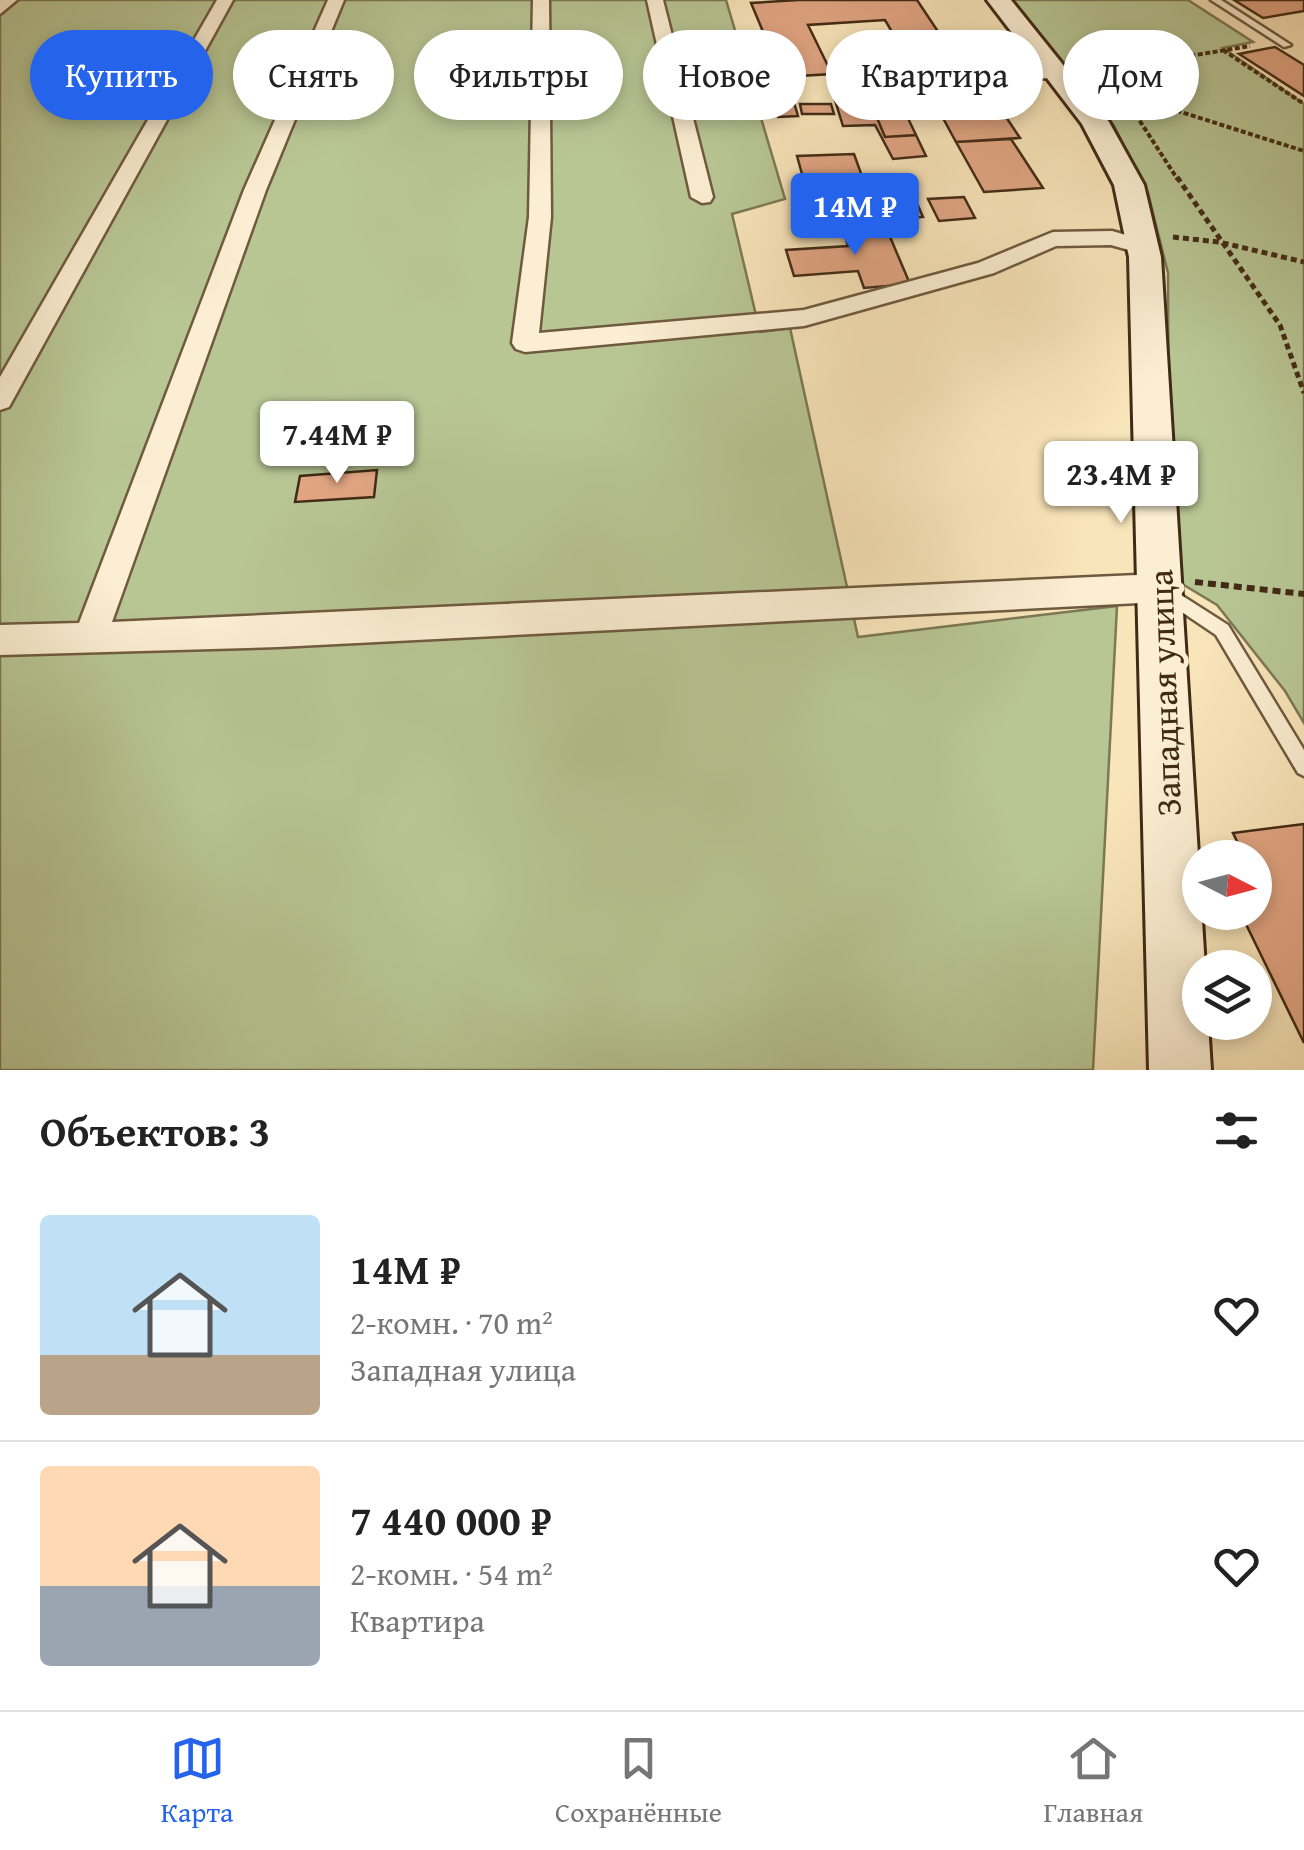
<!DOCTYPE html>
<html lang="ru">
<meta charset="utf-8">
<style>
body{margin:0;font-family:"Gentium Book Plus",serif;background:#f6f6f6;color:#222;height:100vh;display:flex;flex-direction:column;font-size:38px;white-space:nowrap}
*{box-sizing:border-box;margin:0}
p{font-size:32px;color:#767676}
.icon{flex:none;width:55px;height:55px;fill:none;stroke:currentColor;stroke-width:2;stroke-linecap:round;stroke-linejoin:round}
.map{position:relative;height:1070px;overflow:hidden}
.panel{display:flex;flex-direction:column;background:#fff;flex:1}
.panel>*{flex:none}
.banner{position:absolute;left:30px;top:30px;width:1245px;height:90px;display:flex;gap:20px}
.needle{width:65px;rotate:96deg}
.controls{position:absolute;left:1182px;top:840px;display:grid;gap:20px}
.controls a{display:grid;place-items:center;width:90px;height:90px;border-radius:50%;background:#fff;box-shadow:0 5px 15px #0003;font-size:50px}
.price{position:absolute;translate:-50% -85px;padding:0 22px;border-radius:10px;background:#fff;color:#222;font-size:32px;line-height:65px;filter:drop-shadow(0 2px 5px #0008)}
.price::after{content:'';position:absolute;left:50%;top:60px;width:30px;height:22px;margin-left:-15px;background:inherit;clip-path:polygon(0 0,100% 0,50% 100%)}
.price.on{background:#2563eb;color:#fff}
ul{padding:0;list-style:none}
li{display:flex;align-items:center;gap:30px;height:250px;padding:0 40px}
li+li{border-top:2px solid #e0e0e0}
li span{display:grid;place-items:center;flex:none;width:280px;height:200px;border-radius:10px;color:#555}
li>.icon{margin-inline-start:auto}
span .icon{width:120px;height:120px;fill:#fffc;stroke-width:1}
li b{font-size:42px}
h2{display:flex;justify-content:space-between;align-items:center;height:120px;padding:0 40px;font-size:42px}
.chip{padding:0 35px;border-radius:45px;background:#fff;box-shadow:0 5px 15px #0003;font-size:35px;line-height:90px}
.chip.on{background:#2563eb;color:#fff}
.tab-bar{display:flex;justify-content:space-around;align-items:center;height:140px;border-top:2px solid #e0e0e0;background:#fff;font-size:28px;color:#767676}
.tab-bar a{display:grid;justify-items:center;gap:5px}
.tab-bar .on{color:#2563eb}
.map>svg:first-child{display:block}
</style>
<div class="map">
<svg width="1304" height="1070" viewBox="0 0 1304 1070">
<rect width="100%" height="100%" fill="#f9e5ba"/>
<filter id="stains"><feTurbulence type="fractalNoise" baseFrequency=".002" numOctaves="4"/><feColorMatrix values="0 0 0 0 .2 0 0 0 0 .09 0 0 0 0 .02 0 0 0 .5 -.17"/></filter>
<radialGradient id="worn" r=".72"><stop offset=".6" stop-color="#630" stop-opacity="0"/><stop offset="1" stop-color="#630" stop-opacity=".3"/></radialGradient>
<path fill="#b8c694" stroke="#7d7855" stroke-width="2.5" d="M0 0H726L785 199 732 214 760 332 790 328 858 637 1117 606 1093 1070H0Z
M1012 0H1188L1253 42 1223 48 1304 104V723L1285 691 1217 605 1169 576 1168 273 1148 193 1114 126Z"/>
<path fill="#e1a583" stroke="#422b16" stroke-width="2.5" d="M798 0H917L961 66 914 69 885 20 808 25 832 74 782 77 751 3Z
M1234 0H1304V11L1263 18Z
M1275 47 1304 65V96L1239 54Z
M973 90 983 106 998 105 1020 138 956 142 937 107H956L946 91Z
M897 92 905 112 875 113 885 137 916 135 926 156 893 159 875 125 843 126 833 94Z
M773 96H792L798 116 778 117Z
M800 104H831L834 114H802Z
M905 112 916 135 885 137 875 113Z
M1011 139 1043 188 984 192 956 142Z
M854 154 867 190 807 192 797 156Z
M896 193 900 202 916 201 923 217 885 220 873 194Z
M964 197 975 218 939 221 928 199Z
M885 225 910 284 864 288 858 271 794 276 786 250 848 246 842 227Z
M377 470 374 497 295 502 300 476Z
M1304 824V1043L1240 912H1255V885L1259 884 1255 858H1245L1233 833Z"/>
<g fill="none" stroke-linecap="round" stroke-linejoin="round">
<g stroke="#705a3f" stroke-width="5">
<path id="lane" d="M1211 0H1221L1291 45 1284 47Z
M1059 72 1064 75 1062 77 970 84 965 81 970 78Z
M1167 586 1228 625 1304 750V776L1298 773 1216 635 1161 598 1159 593 1161 588Z"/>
</g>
<g stroke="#705a3f" stroke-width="5">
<path id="street" d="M0 0H17L0 14Z
M217 0H233L9 407 0 410V377Z
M328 0H344L266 190 112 622 1159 574 1170 578 1175 588 1170 598 1159 602 278 647 0 655V625L79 623 244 190Z
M533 0H549L551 217 539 333 804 310 978 263 1053 232 1112 231 1151 242 1154 247 1143 254 1111 245 1056 246 994 273 804 326 525 352 516 349 512 343 529 217Z
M647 0H663L713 197 710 202 702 203 691 197Z"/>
</g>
<g stroke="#422b16" stroke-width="6">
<path id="secondary" d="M987 0H1011L1109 122 1144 185 1161 257 1205 968H1200V1022H1208L1211 1070H1149L1129 257 1114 185 1082 124Z"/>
</g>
<path stroke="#422b16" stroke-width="4" stroke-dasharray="5 2.5" stroke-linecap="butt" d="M1223 50 1304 104
M1098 84 1141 64 1250 46
M1105 88 1304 151
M1112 96 1136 115 1178 180"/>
<path stroke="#422b16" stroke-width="5" stroke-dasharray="6 4" stroke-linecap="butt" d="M1177 177 1280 325 1304 393
M1173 237 1219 242 1304 262"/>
<path stroke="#422b16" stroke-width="6" stroke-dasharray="8 5" stroke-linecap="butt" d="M1195 582 1304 594"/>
<use href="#lane" fill="#fbeed2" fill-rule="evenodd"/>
<use href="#street" fill="#fbeed2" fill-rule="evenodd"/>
<use href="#secondary" fill="#fbeed2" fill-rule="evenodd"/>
</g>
<g text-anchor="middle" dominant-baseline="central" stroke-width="10" stroke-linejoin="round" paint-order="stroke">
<g font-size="35" fill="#422b16" stroke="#fbeed2">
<text transform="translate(1164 693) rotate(-92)">Западная улица</text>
</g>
</g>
<rect width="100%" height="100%" filter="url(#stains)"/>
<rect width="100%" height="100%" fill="url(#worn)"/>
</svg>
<div class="controls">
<a><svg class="needle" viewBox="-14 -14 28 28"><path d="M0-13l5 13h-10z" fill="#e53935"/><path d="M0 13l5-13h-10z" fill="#767676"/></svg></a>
<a><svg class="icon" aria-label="layers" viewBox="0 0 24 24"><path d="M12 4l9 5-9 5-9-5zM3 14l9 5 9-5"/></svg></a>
</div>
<b class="price on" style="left:855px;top:258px">14M ₽</b>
<b class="price" style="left:337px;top:486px">7.44M ₽</b>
<b class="price" style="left:1121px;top:526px">23.4M ₽</b>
<div class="banner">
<a class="chip on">Купить</a>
<a class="chip">Снять</a>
<a class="chip">Фильтры</a>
<a class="chip">Новое</a>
<a class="chip">Квартира</a>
<a class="chip">Дом</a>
</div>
</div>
<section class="panel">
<h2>Объектов: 3<svg class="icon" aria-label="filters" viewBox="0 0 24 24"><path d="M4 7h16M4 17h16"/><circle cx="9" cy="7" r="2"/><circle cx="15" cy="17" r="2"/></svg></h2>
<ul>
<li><span style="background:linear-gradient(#bfe0f5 70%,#b9a48a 0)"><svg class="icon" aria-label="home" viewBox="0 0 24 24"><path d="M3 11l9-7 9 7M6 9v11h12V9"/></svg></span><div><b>14M ₽</b><p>2-комн. · 70 m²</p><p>Западная улица</p></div><svg class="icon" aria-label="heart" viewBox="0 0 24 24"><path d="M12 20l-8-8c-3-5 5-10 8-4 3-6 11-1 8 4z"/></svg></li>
<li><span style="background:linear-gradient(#ffd9b3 60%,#9aa5b1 0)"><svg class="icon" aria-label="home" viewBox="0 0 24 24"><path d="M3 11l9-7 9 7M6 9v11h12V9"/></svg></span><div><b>7 440 000 ₽</b><p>2-комн. · 54 m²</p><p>Квартира</p></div><svg class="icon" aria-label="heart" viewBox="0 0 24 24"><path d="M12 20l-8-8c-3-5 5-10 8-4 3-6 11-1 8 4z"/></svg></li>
</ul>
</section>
<nav class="tab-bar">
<a class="on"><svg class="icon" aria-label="map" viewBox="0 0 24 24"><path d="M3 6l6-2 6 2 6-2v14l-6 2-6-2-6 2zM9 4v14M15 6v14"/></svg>Карта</a>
<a><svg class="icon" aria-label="saved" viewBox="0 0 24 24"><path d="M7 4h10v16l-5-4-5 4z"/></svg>Сохранённые</a>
<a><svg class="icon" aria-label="home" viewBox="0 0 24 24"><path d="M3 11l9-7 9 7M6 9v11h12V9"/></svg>Главная</a>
</nav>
